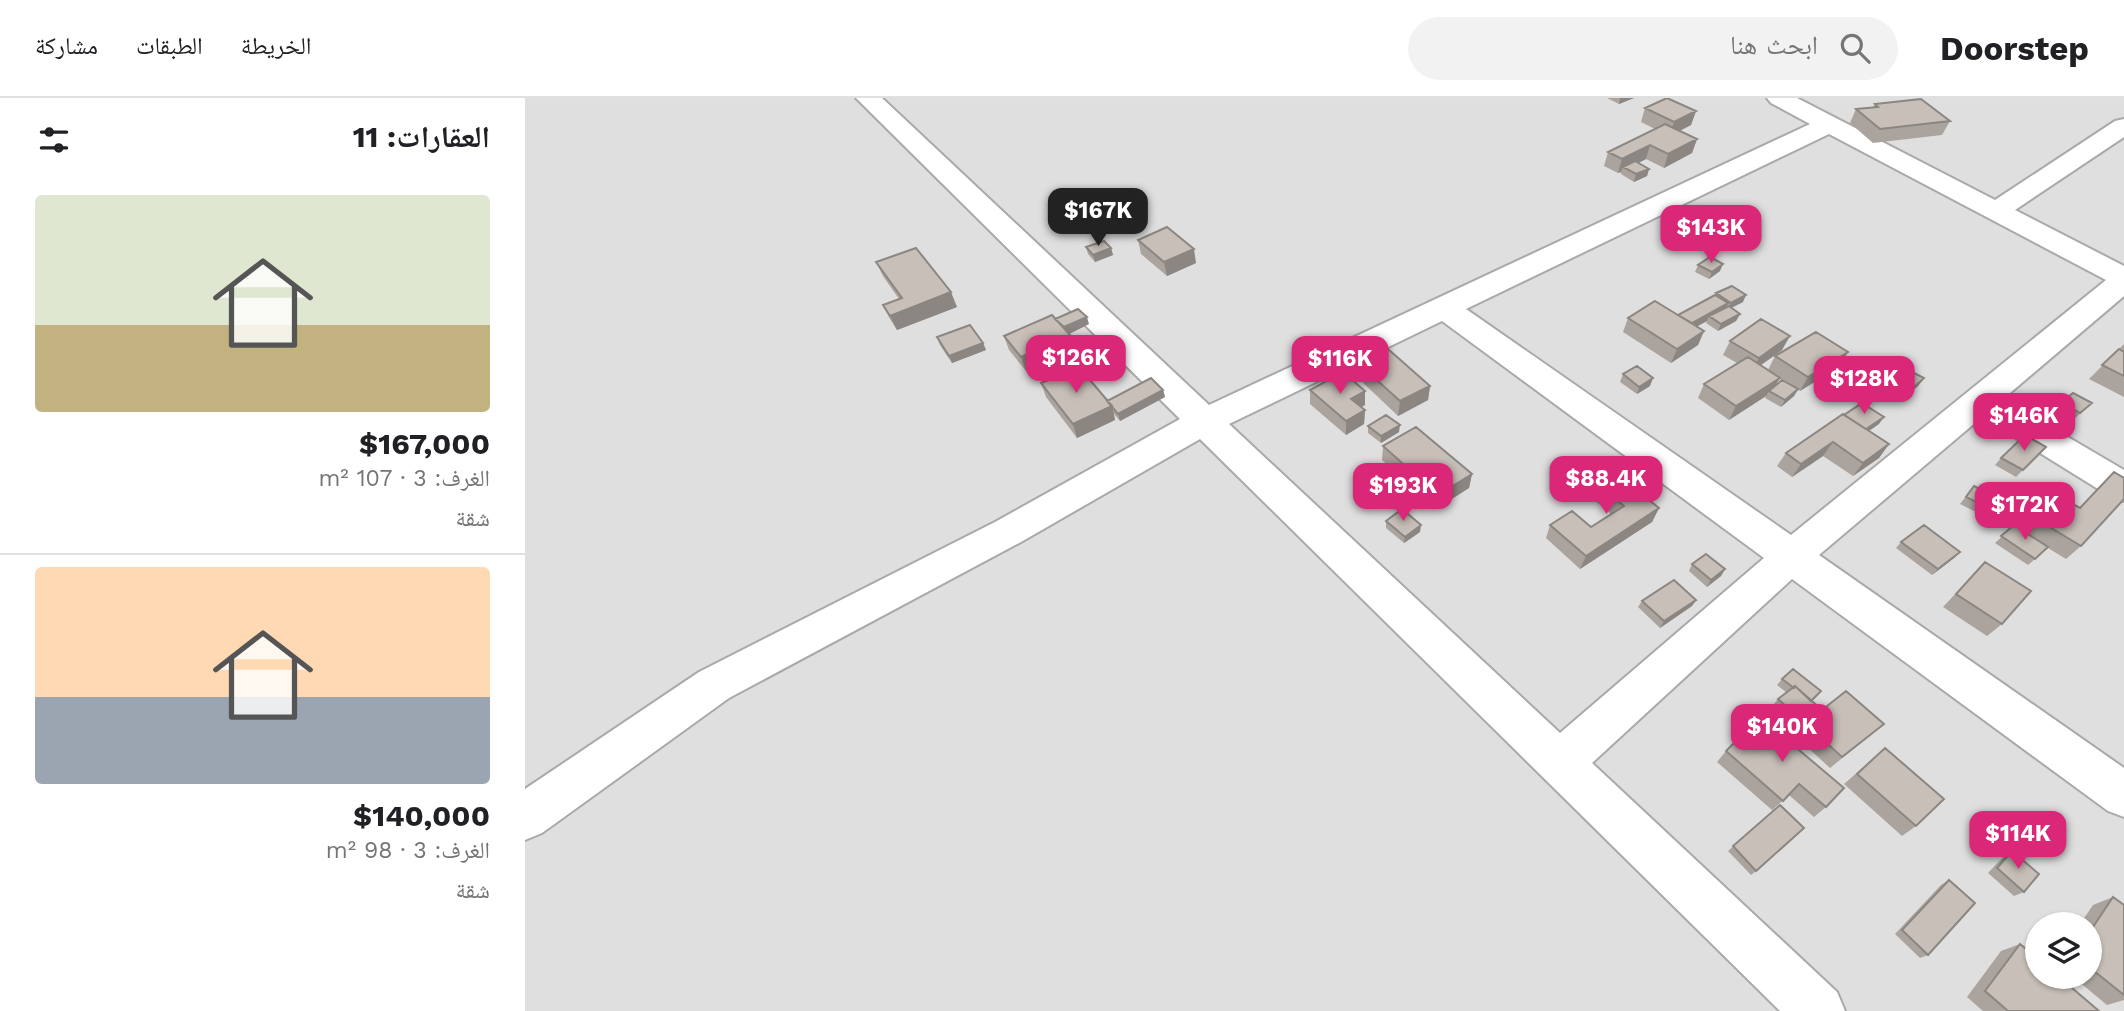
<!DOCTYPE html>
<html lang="ar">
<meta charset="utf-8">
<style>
body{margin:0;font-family:"Work Sans","Noto Naskh Arabic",sans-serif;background:#f2f2f2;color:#202124;direction:rtl;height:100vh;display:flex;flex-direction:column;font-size:26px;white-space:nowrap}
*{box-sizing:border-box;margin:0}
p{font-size:23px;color:#757577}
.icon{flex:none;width:38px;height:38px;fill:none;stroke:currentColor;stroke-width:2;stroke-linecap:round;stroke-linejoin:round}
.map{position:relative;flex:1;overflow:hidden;direction:ltr}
.panel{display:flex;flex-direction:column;background:#fff;width:525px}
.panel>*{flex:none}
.fabs{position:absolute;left:1500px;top:814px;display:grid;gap:14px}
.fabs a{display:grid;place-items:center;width:77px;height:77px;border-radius:50%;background:#fff;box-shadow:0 2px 5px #0004;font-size:35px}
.price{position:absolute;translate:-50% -60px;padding:0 16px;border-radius:14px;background:#db2777;color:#fff;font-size:23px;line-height:46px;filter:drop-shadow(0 2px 4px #0008)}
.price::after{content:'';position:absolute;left:50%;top:42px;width:21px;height:16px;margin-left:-10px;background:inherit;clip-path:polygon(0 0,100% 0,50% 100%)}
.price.selected{background:#222;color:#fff}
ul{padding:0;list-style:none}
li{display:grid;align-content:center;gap:14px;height:371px;padding:0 35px}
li+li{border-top:2px solid #e0e0e0}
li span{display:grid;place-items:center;height:217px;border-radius:7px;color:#555}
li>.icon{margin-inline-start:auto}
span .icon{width:126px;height:126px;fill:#fffc;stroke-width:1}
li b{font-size:30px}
h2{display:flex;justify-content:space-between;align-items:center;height:84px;padding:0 35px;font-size:30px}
header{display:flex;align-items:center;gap:42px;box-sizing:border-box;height:98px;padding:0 35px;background:#fff;border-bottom:2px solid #e0e0e0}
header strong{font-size:33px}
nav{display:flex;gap:38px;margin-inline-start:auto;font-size:24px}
.search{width:490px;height:63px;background:#f2f2f2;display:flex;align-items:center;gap:18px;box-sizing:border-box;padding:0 24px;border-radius:38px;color:#757577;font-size:26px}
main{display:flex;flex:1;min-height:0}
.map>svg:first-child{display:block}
</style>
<header>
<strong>Doorstep</strong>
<div class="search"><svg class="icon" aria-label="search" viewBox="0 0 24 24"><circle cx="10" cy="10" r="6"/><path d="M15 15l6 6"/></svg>ابحث هنا</div>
<nav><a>الخريطة</a><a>الطبقات</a><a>مشاركة</a></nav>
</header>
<main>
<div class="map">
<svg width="1599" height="913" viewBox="0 0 1599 913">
<rect width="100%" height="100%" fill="#f2efe9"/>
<path fill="#e0dfdf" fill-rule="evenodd" d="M0 0H1599V913H0ZM1512 826H1564V878H1512Z"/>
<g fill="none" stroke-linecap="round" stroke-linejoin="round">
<g stroke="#a9a9a9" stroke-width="4">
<path id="minor" d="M331 0H357L684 307 1285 26 1246 5 1242 0H1272L1470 102 1590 23 1599 21V39L1490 112 1599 168V198L1478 301 1599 372V403L1586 399 1457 319 1294 457 1599 670V719L1583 713 1267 481 1067 665 1312 894 1320 913H1255L675 341 496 444 204 600 17 735 0 742V691L174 574 470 424 655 321ZM1304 36 1581 182 1266 437 941 211ZM917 223 1239 460 1035 635 704 326Z"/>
</g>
<use href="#minor" fill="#fff" fill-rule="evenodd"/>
</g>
<path fill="#aba49e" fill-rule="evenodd" d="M1082 0H1109L1094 6Z
M1350 6 1425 23 1417 37 1348 45 1325 25 1331 11 1348 9Z
M1120 10 1171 13 1166 27 1155 33 1172 41 1167 55 1139 70 1121 61 1113 65 1124 71 1122 78 1109 84 1096 76V74L1093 75 1079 68 1083 54 1130 31 1116 24Z
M613 142 671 165 642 178 616 156Z
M561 149 586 150 588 157 570 164 563 156Z
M351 164 432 209 372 232 365 221 358 207 374 201 358 178Z
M1173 167 1195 173 1184 181 1170 174Z
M1191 195 1218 204 1206 210 1215 216 1211 223 1193 233 1181 225 1182 223 1172 228 1179 233 1173 247 1146 265 1098 234 1103 220 1153 217 1190 197Z
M530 221 564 226 544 236 549 252 501 273 484 252 479 238Z
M412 239 458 245 461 252 427 265 415 247Z
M1205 243 1257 252 1236 267 1243 272 1250 258 1315 268 1275 293 1273 292 1269 298 1256 309 1240 300 1241 298 1204 322 1173 300 1179 286 1212 265 1198 257ZM1255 280 1263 285 1251 287Z
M1599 246V299L1564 281Z
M833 265 905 288 903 302 873 318 832 279Z
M1098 276 1125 288 1112 296 1095 284Z
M1373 280H1399L1393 288 1383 296 1368 287Z
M516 285 582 303 638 292 640 299 595 323 589 316 590 322 552 340 521 299Z
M785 292 840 293V307L836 309 840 312 839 326 821 337 785 306Z
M1537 304 1567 305 1548 322 1530 311Z
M1354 326 1344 333 1364 346 1354 360 1328 378 1298 358 1267 379 1252 368 1261 355Z
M843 328 874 334 856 345 843 335Z
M858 348 947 376 944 390 911 411 857 362Z
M1521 349 1491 379 1470 367 1476 360Z
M1589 374 1556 448 1541 461 1523 450 1503 467 1470 445 1489 427 1491 429 1526 394 1554 410Z
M1068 383 1134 410 1127 424 1055 471 1021 440 1025 427 1066 429 1086 416 1063 397Z
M1449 388 1471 414 1465 421 1435 406Z
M861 423 895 434 879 445 861 430Z
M1376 444 1429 460 1407 477 1371 450Z
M1460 464 1477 526 1462 538 1418 509Z
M1167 466 1200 471 1196 478 1182 489 1164 473Z
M1171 502 1167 508 1135 530 1113 509 1117 503Z
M1257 581 1286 603 1297 612 1346 637 1305 670 1243 613 1253 601 1262 595 1252 587Z
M1235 619 1301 709 1289 719 1264 697 1247 712 1192 664 1201 653Z
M1360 650 1391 728 1377 738 1319 686Z
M1255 707 1231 773 1226 777 1203 753Z
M1487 753 1499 794 1489 798 1463 775 1479 758Z
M1424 782 1403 857 1395 860 1370 836 1416 787Z
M1588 799 1599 807V902L1582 907 1547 878H1564V826H1555L1568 807Z
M1495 846 1574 913H1458L1442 899 1476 853Z"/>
<path fill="#8b8681" d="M1095 0H1109L1094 6Z
M1171 13 1166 27 1144 38 1149 24Z
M1172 41 1167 55 1139 70 1143 56Z
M1125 47 1121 61 1102 71 1098 69 1096 74 1093 75 1097 61Z
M1124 71 1122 78 1109 84 1111 76Z
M586 150 588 157 570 164 568 157Z
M669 151 671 165 642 178 639 164Z
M1198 166 1195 173 1184 181 1187 174Z
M426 194 432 209 372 232 365 218Z
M1221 197 1218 204 1202 212 1206 205Z
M1203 205 1200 213 1184 218 1182 223 1162 234 1166 226Z
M1215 216 1211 223 1193 233 1196 226Z
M562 219 564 226 542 237 539 229Z
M1179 233 1173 247 1146 265 1152 251Z
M545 237 549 252 501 273 496 259Z
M1265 238 1257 252 1226 274 1234 260Z
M458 245 461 252 427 265 424 258Z
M1323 254 1315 268 1275 293 1283 279Z
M1128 280 1125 288 1112 296 1114 289Z
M1255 280 1246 294 1244 293 1241 298 1204 322 1211 308Z
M1399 280 1393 288 1383 296 1389 289Z
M905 288 903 302 873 318 875 303Z
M1273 291 1269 298 1256 309 1260 302Z
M638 292 640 299 595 323 593 316Z
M840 293V307L826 315V301Z
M587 308 590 322 552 340 548 326Z
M840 312 839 326 821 337V323Z
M1359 319 1354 326 1330 342 1335 335Z
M875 327 874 334 856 345V338Z
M1308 344 1298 358 1267 379 1276 366Z
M1364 346 1354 360 1328 378 1338 365Z
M947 376 944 390 911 411 913 397Z
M1134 410 1127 424 1055 471 1061 458Z
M896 427 895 434 879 445 880 439Z
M1435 454 1429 460 1407 477 1413 471Z
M1200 471 1196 478 1182 489 1186 482Z
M1171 502 1167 508 1135 530 1139 523Z"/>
<path fill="#c7bfb8" stroke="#8b8681" stroke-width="2" d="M1142 0 1171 13 1149 24 1120 10Z
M1396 1 1425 23 1355 31 1331 11 1353 9 1350 6Z
M1140 26 1172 41 1143 56 1125 47 1097 61 1083 54Z
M1110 63 1124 71 1111 76 1098 69Z
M642 129 669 151 639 164 613 142Z
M579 143 586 150 568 157 561 149Z
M391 150 426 194 365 218 358 207 377 200 351 164Z
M1185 159 1198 166 1187 174 1173 167Z
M1207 188 1221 197 1206 205 1191 195Z
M1190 197 1203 205 1167 225 1153 217Z
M1130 203 1179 233 1152 251 1103 220Z
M1204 208 1215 216 1196 226 1184 218Z
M553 211 562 219 539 229 530 221Z
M527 217 545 237 496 259 479 238Z
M1236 221 1265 238 1234 260 1205 243Z
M445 227 458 245 424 258 412 239Z
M1291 234 1323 254 1283 279 1250 258Z
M863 251 905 288 875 303 833 265Z
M1594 251 1599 254V278L1577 267Z
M1223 259 1255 280 1211 308 1179 286Z
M1112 268 1128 280 1114 289 1098 276Z
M554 269 587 308 548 326 516 285Z
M1383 272 1399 280 1389 289 1373 280Z
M818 274 840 293 826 301 840 312 821 323 785 292Z
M626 280 638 292 593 316 582 303Z
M1257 282 1273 291 1260 302 1244 293Z
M1548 295 1567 305 1555 315 1537 304Z
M1337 305 1359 319 1341 331 1319 317Z
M1318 316 1364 346 1338 365 1308 344 1276 366 1261 355Z
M861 317 875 327 856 338 843 328Z
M891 329 947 376 913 397 858 348Z
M1500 337 1521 349 1498 372 1476 360Z
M1086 372 1134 410 1061 458 1025 427 1047 413 1066 429 1099 408 1068 383Z
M1589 374 1599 380V401L1556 448 1503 416 1526 394 1555 410Z
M1449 388 1479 404 1471 414 1441 399Z
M877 411 896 427 880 439 861 423Z
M1399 427 1435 454 1413 471 1376 444Z
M1489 427 1523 449 1510 461 1476 438Z
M1181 456 1200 471 1186 482 1167 466Z
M1460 464 1506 493 1477 526 1431 496Z
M1149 482 1171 502 1139 523 1117 503Z
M1268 571 1296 593 1286 603 1270 588 1269 590 1257 581Z
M1270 588 1297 612 1321 593 1359 626 1317 659 1253 601Z
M1235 619 1319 690 1301 709 1274 686 1258 703 1201 653Z
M1360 650 1419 701 1391 728 1332 676Z
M1255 707 1279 730 1231 773 1208 748Z
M1487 753 1514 776 1499 794 1472 770Z
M1424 782 1450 805 1403 857 1377 832Z
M1588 799 1599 807V897L1564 869V835Z
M1495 846 1512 860V878H1533L1574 913H1483L1460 893Z"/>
</svg>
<div class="fabs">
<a><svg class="icon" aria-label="layers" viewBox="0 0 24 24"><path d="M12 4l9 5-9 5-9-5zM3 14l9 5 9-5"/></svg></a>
</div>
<b class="price selected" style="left:573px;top:150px">$167K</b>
<b class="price" style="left:1186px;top:167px">$143K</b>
<b class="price" style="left:551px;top:297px">$126K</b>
<b class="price" style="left:815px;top:298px">$116K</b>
<b class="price" style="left:1339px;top:318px">$128K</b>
<b class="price" style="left:1499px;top:355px">$146K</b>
<b class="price" style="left:1081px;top:418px">$88.4K</b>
<b class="price" style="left:878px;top:425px">$193K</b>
<b class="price" style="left:1500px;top:444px">$172K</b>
<b class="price" style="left:1257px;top:666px">$140K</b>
<b class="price" style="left:1493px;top:773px">$114K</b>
</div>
<section class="panel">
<h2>العقارات: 11<svg class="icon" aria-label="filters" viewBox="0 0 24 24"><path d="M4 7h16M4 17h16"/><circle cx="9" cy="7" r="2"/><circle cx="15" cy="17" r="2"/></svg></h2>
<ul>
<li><span style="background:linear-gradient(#dfe7d0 60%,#c2b280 0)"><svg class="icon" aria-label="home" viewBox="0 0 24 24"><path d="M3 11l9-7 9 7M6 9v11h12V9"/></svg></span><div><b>$167,000</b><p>الغرف: 3 · 107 m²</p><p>شقة</p></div></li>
<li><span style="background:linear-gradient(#ffd9b3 60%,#9aa5b1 0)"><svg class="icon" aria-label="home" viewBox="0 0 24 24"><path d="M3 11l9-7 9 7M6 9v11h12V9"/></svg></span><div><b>$140,000</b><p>الغرف: 3 · 98 m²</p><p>شقة</p></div></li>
</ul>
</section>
</main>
